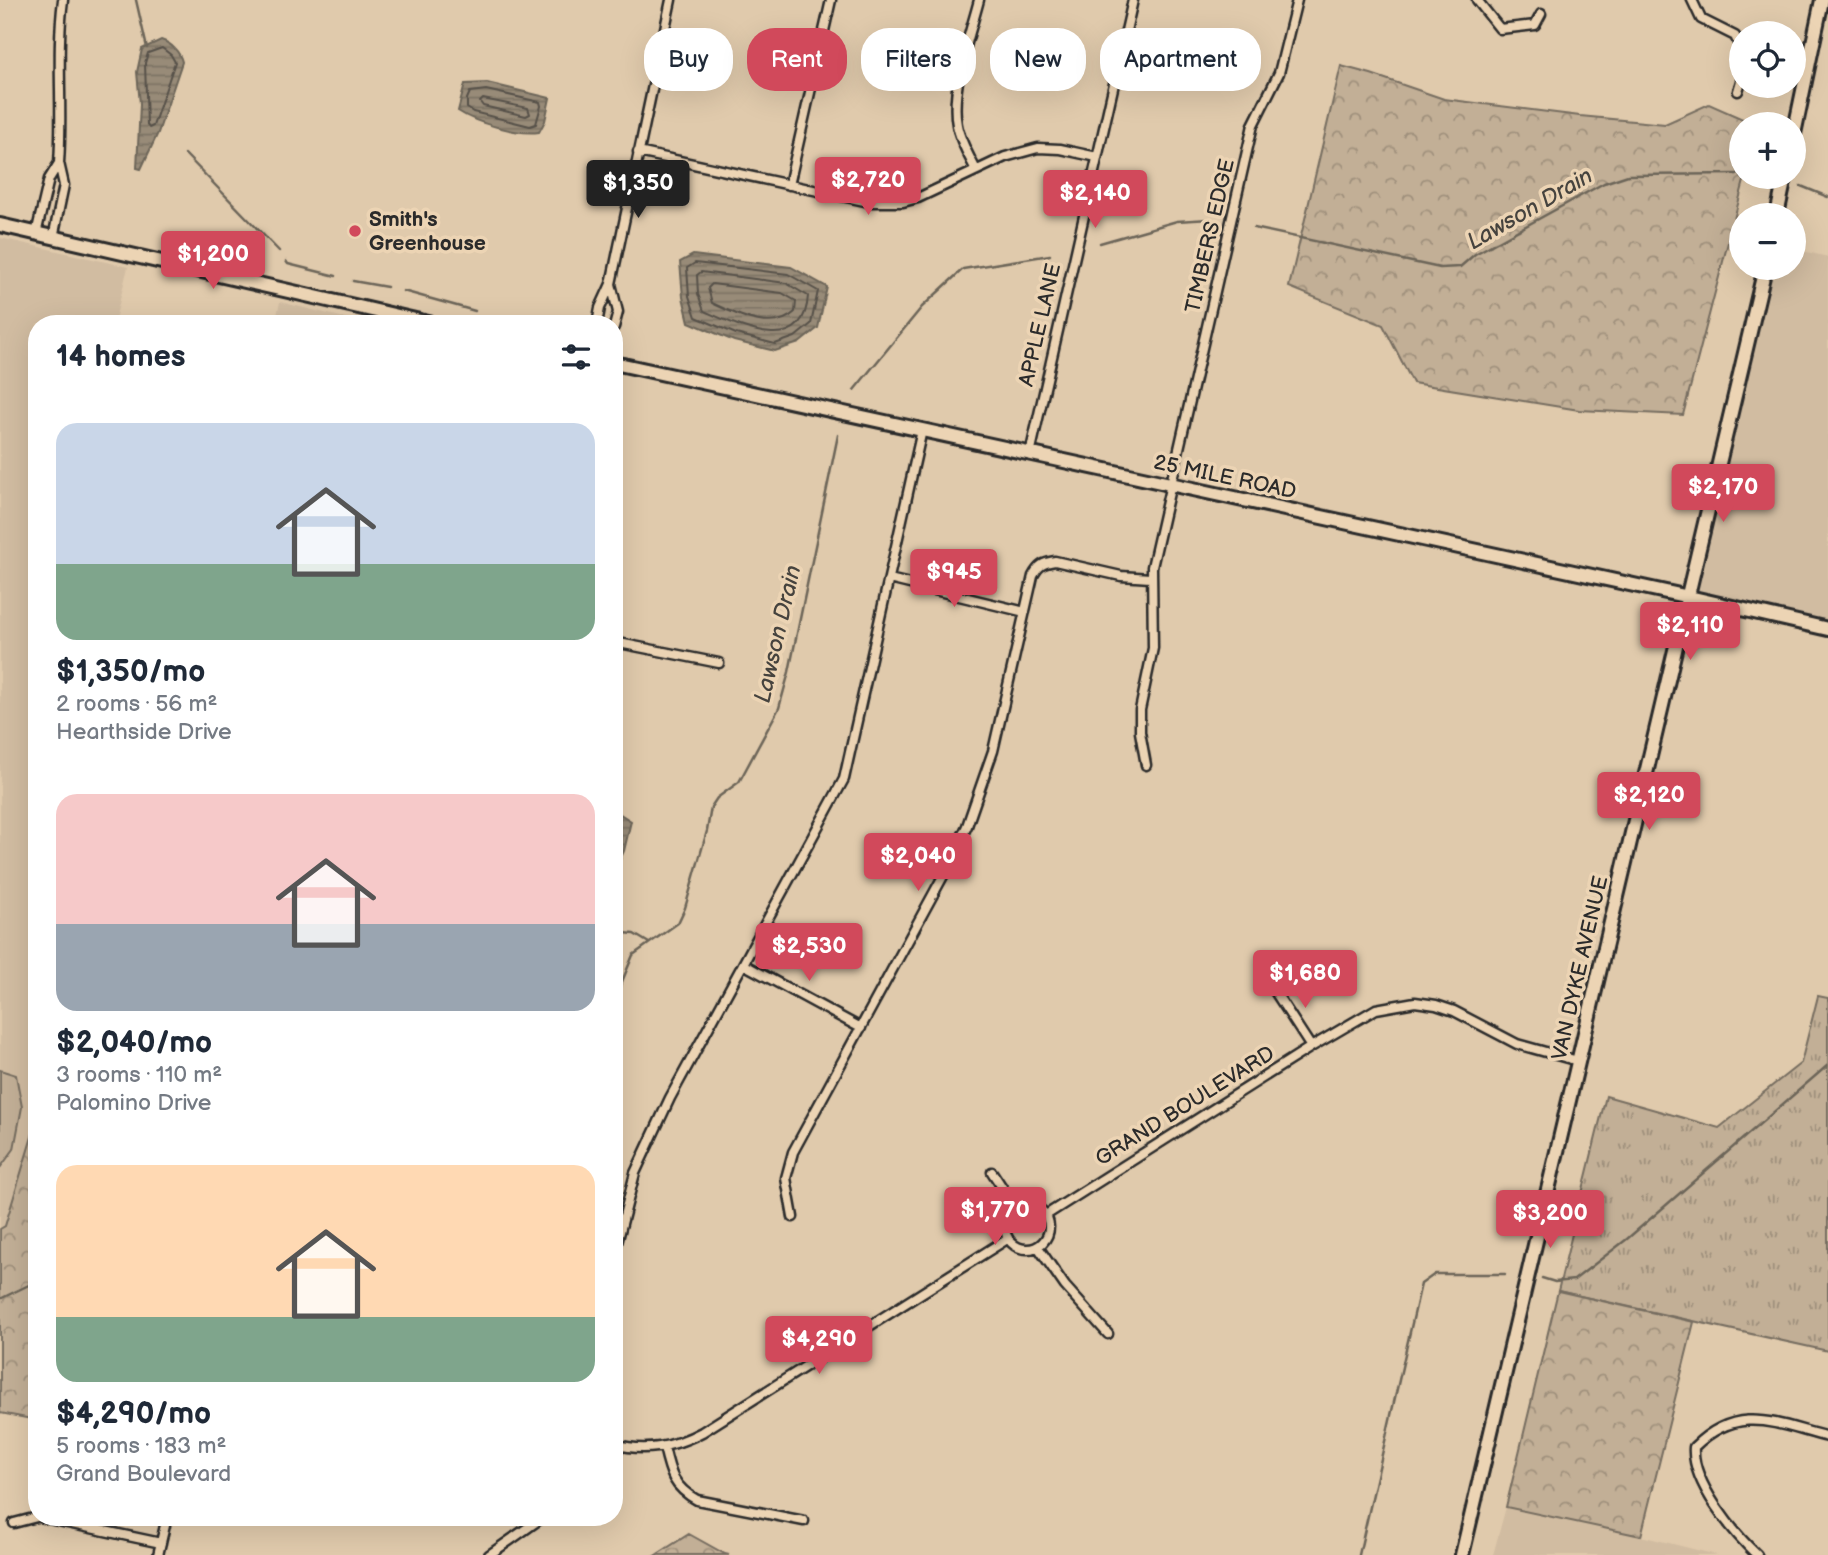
<!DOCTYPE html>
<meta charset="utf-8">
<style>
body{margin:0;font-family:"Balsamiq Sans",sans-serif;background:#f2f2f3;color:#1f2937;height:100vh;display:flex;flex-direction:column;font-size:26px;white-space:nowrap}
*{box-sizing:border-box;margin:0}
p{font-size:23px;color:#747a83}
.icon{flex:none;width:38px;height:38px;fill:none;stroke:currentColor;stroke-width:2;stroke-linecap:round;stroke-linejoin:round}
.map{position:relative;flex:1;overflow:hidden}
.panel{position:absolute;left:28px;top:315px;width:595px;height:1211px;display:flex;flex-direction:column;background:#fff;border-radius:28px;box-shadow:0 7px 28px #0002}
.panel>*{flex:none}
.banner{position:absolute;left:644px;top:28px;width:665px;height:63px;display:flex;gap:14px}
.tools{position:absolute;left:1729px;top:21px;display:grid;gap:14px}
.tools a{display:grid;place-items:center;width:77px;height:77px;border-radius:50%;background:#fff;box-shadow:0 7px 28px #0002;font-size:35px}
.price{position:absolute;translate:-50% -60px;padding:0 16px;border-radius:7px;background:#d1495b;color:#fff;font-size:23px;line-height:46px;filter:drop-shadow(0 2px 4px #0008)}
.price::after{content:'';position:absolute;left:50%;top:42px;width:21px;height:16px;margin-left:-10px;background:inherit;clip-path:polygon(0 0,100% 0,50% 100%)}
.price.selected{background:#222;color:#fff}
ul{padding:0;list-style:none}
li{display:grid;align-content:center;gap:14px;height:371px;padding:0 28px}
li span{display:grid;place-items:center;height:217px;border-radius:21px;color:#555}
li>.icon{margin-inline-start:auto}
span .icon{width:126px;height:126px;fill:#fffc;stroke-width:1}
li b{font-size:30px}
h2{display:flex;justify-content:space-between;align-items:center;height:84px;padding:0 28px;font-size:30px}
.chip{padding:0 24px;border-radius:28px;background:#fff;box-shadow:0 7px 28px #0002;font-size:24px;line-height:63px}
.chip.selected{background:#d1495b;color:#fff}
.map>svg:first-child{display:block}
</style>
<div class="map">
<svg width="1828" height="1555" viewBox="0 0 1828 1555">
<defs>
<pattern id="grass-tufts" width="24" height="20" patternUnits="userSpaceOnUse" patternTransform="scale(1.75)"><rect width="24" height="20" fill="#c2af96"/><path d="M3 7l-1-3M5 7V3M7 7l1-3M15 17l-1-3M17 17v-4M19 17l1-3" fill="none" stroke="#9e8f7b"/></pattern>
<pattern id="forest-crowns" width="20" height="18" patternUnits="userSpaceOnUse" patternTransform="scale(1.75)"><rect width="20" height="18" fill="#c2af96"/><path d="M2 6a3 3 0 1 1 6 0M12 15a3 3 0 1 1 6 0" fill="none" stroke="#9e8f7b"/></pattern>
<pattern id="water-rules" width="6" height="5" patternUnits="userSpaceOnUse" patternTransform="scale(1.75)"><rect width="6" height="5" fill="#988b78"/><path d="M0 2.5h6" fill="none" stroke="#7c7263"/></pattern>
</defs>
<rect width="100%" height="100%" fill="#e0caac"/>
<filter id="ink" filterUnits="userSpaceOnUse"><feTurbulence type="fractalNoise" baseFrequency=".0143" numOctaves="2"/><feDisplacementMap in="SourceGraphic" scale="14" xChannelSelector="R" yChannelSelector="G"/><feConvolveMatrix kernelMatrix="1 2 1 2 8 2 1 2 1" color-interpolation-filters="sRGB"/></filter>
<g filter="url(#ink)">
<path fill="#d1bca1" d="M0 238 128 267 114 324H37V1126L0 1293Z
M1794 249 1828 257V629L1689 597 1765 268H1794Z
M280 302 349 319 347 324H275Z
M1506 1507 1641 1536 1717 1555H1493Z"/>
<path fill="url(#grass-tufts)" stroke="#766d60" stroke-width="2" d="M1818 996 1828 998V1351L1558 1291 1606 1096 1719 1128 1801 1063Z"/>
<path fill="url(#forest-crowns)" stroke="#766d60" stroke-width="2" d="M1341 66 1371 74 1444 99 1580 116 1665 124 1709 104 1754 124H1741V177H1745L1683 415 1579 410 1413 383 1383 325 1289 287Z
M37 1120V1420L0 1413V1229L5 1226Z
M1558 1291 1694 1322 1641 1536 1506 1507Z
M689 1534 725 1554 729 1555H656Z"/>
<path fill="#c2af96" stroke="#766d60" stroke-width="2" d="M0 1070 16 1075 22 1107 14 1149 0 1168Z"/>
<path fill="url(#water-rules)" stroke="#6c6559" stroke-width="2" d="M161 40C171 43 180 52 182 62L158 133 141 169 137 168 140 104 137 72 142 49Z
M487 83 550 98 545 121 539 132C517 135 476 123 458 111L465 84Z
M693 255 791 267 827 287 818 328 799 343 775 351 734 341 689 322 683 297 680 262Z
M614 810 631 821 624 851 614 872Z"/>
<g fill="none" stroke-linecap="round" stroke-linejoin="round">
<path stroke="#57514a" stroke-width="2" d="M162 48 171 55 175 62 153 126 149 128 147 125 145 63 148 53Z
M486 90 540 102 541 106 536 124 530 126 473 112 467 108V99L470 92Z
M483 99 528 108 530 114 526 116 483 106 480 102Z
M695 263 788 274 818 291 811 324 795 337 775 344 736 334 696 317 689 296 687 268Z
M701 272 786 283 808 296C804 359 739 326 704 311L698 294 697 275Z
M712 284 782 293 796 301 795 312C772 334 736 314 712 303L708 288Z"/>
<path stroke="#6c6559" stroke-width="2.5" d="M136 0 147 48
M185 154 279 251
M1801 186 1828 197
M1254 228 1440 268 1460 267 1475 254 1604 183 1628 175 1741 174
M1100 243 1177 221 1210 219
M286 261 288 264 336 276
M353 281 387 287
M403 291 475 311
M854 390 922 307 963 269 1050 255
M614 932 634 934 649 943
M614 1001 633 955 678 923 685 908 707 831 711 807 717 798 739 782 779 708 789 672 838 435
M1542 1278 1555 1282 1574 1280 1627 1239 1828 1065
M0 1299 37 1281
M1359 1555 1421 1284 1435 1274H1505"/>
<g stroke="#2b2b2b" stroke-width="13">
<path id="street" d="M1477 0 1500 29 1535 25 1541 14
M1692 0 1701 19 1735 36 1741 49
M1738 91 1741 81
M638 152 869 202H903L918 198 1005 157 1038 148 1060 149 1097 157
M59 163C63 108 56 54 63 0
M976 170C969 156 960 141 957 125 950 89 970 35 979 0
M789 185 831 0
M36 234 49 179 59 163 64 185 53 238
M611 284 618 312 614 327
M597 324 600 308 611 284 671 0
M1030 454 1133 0
M889 579 1025 612
M614 642 719 663
M1146 765 1140 732V710L1153 648 1152 567 1253 125 1279 73 1297 0
M743 964 861 1028
M1274 990 1311 1047
M992 1172 1015 1207
M1005 1227a22 22 0 1 1 44 0a22 22 0 1 1-44 0Z
M1046 1215 1311 1047 1376 1009 1415 1002 1436 1005 1454 1011 1517 1044 1578 1061
M793 1217 786 1178 793 1152 948 867 967 826 993 751 1033 576C1039 565 1043 563 1055 561L1121 576 1150 578
M1038 1247 1065 1286 1108 1334
M614 1255 635 1173 670 1098 844 779 922 430
M614 1444C646 1453 674 1447 702 1432L1007 1239
M664 1447C670 1473 673 1487 697 1500L804 1521
M39 1517 161 1543
M14 1523 37 1517
M158 1555 167 1517
M489 1555 543 1517
M1757 1555C1733 1532 1691 1482 1694 1447 1739 1403 1775 1424 1828 1437"/>
</g>
<g stroke="#2b2b2b" stroke-width="18">
<path id="secondary" d="M1794 134 1822 0
M1777 215 1785 177
M0 225 433 324
M614 363 1689 597 1828 629
M1462 1555 1765 268"/>
</g>
<use href="#street" stroke="#ecd4b4" stroke-width="8"/>
<use href="#secondary" stroke="#ecd4b4" stroke-width="12"/>
</g>
</g>
<circle fill="#d1495b" stroke="#ecd4b4" stroke-width="2.5" cx="355" cy="231" r="7"/>
<g text-anchor="middle" dominant-baseline="central" stroke-width="7" stroke-linejoin="round" paint-order="stroke">
<g font-size="21" font-weight="bold" fill="#2b2b2b" stroke="#ecd4b4" text-anchor="start">
<text x="369" y="219">Smith's<tspan x="369" dy="24">Greenhouse</tspan></text>
</g>
<g font-size="21" fill="#2b2b2b" stroke="#ecd4b4">
<text transform="translate(1210 236) rotate(-77)">TIMBERS EDGE</text>
<text transform="translate(1040 325) rotate(-77)">APPLE LANE</text>
<text transform="translate(1225 477) rotate(12)">25 MILE ROAD</text>
<text transform="translate(1580 968) rotate(-77)">VAN DYKE AVENUE</text>
<text transform="translate(1185 1106) rotate(-32)">GRAND BOULEVARD</text>
</g>
<g font-size="23" font-style="italic" fill="#46433e" stroke="#ecd4b4">
<text transform="translate(1530 209) rotate(-30)">Lawson Drain</text>
<text transform="translate(778 634) rotate(-77)">Lawson Drain</text>
</g>
</g>
</svg>
<div class="tools">
<a><svg class="icon" aria-label="locate" viewBox="0 0 24 24"><circle cx="12" cy="12" r="6"/><path d="M12 2v4M12 18v4M2 12h4M18 12h4"/></svg></a>
<a>+</a>
<a>−</a>
</div>
<b class="price" style="left:868px;top:217px">$2,720</b>
<b class="price selected" style="left:638px;top:220px">$1,350</b>
<b class="price" style="left:1095px;top:230px">$2,140</b>
<b class="price" style="left:213px;top:291px">$1,200</b>
<b class="price" style="left:1723px;top:524px">$2,170</b>
<b class="price" style="left:954px;top:609px">$945</b>
<b class="price" style="left:1690px;top:662px">$2,110</b>
<b class="price" style="left:1649px;top:832px">$2,120</b>
<b class="price" style="left:918px;top:893px">$2,040</b>
<b class="price" style="left:809px;top:983px">$2,530</b>
<b class="price" style="left:1305px;top:1010px">$1,680</b>
<b class="price" style="left:995px;top:1247px">$1,770</b>
<b class="price" style="left:1550px;top:1250px">$3,200</b>
<b class="price" style="left:819px;top:1376px">$4,290</b>
<div class="banner">
<a class="chip">Buy</a>
<a class="chip selected">Rent</a>
<a class="chip">Filters</a>
<a class="chip">New</a>
<a class="chip">Apartment</a>
</div>
<section class="panel">
<h2>14 homes<svg class="icon" aria-label="filters" viewBox="0 0 24 24"><path d="M4 7h16M4 17h16"/><circle cx="9" cy="7" r="2"/><circle cx="15" cy="17" r="2"/></svg></h2>
<ul>
<li><span style="background:linear-gradient(#c9d6e8 65%,#7fa58c 0)"><svg class="icon" aria-label="home" viewBox="0 0 24 24"><path d="M3 11l9-7 9 7M6 9v11h12V9"/></svg></span><div><b>$1,350/mo</b><p>2 rooms · 56 m²</p><p>Hearthside Drive</p></div></li>
<li><span style="background:linear-gradient(#f6c9c9 60%,#9aa5b1 0)"><svg class="icon" aria-label="home" viewBox="0 0 24 24"><path d="M3 11l9-7 9 7M6 9v11h12V9"/></svg></span><div><b>$2,040/mo</b><p>3 rooms · 110 m²</p><p>Palomino Drive</p></div></li>
<li><span style="background:linear-gradient(#ffd9b3 70%,#7fa58c 0)"><svg class="icon" aria-label="home" viewBox="0 0 24 24"><path d="M3 11l9-7 9 7M6 9v11h12V9"/></svg></span><div><b>$4,290/mo</b><p>5 rooms · 183 m²</p><p>Grand Boulevard</p></div></li>
</ul>
</section>
</div>
